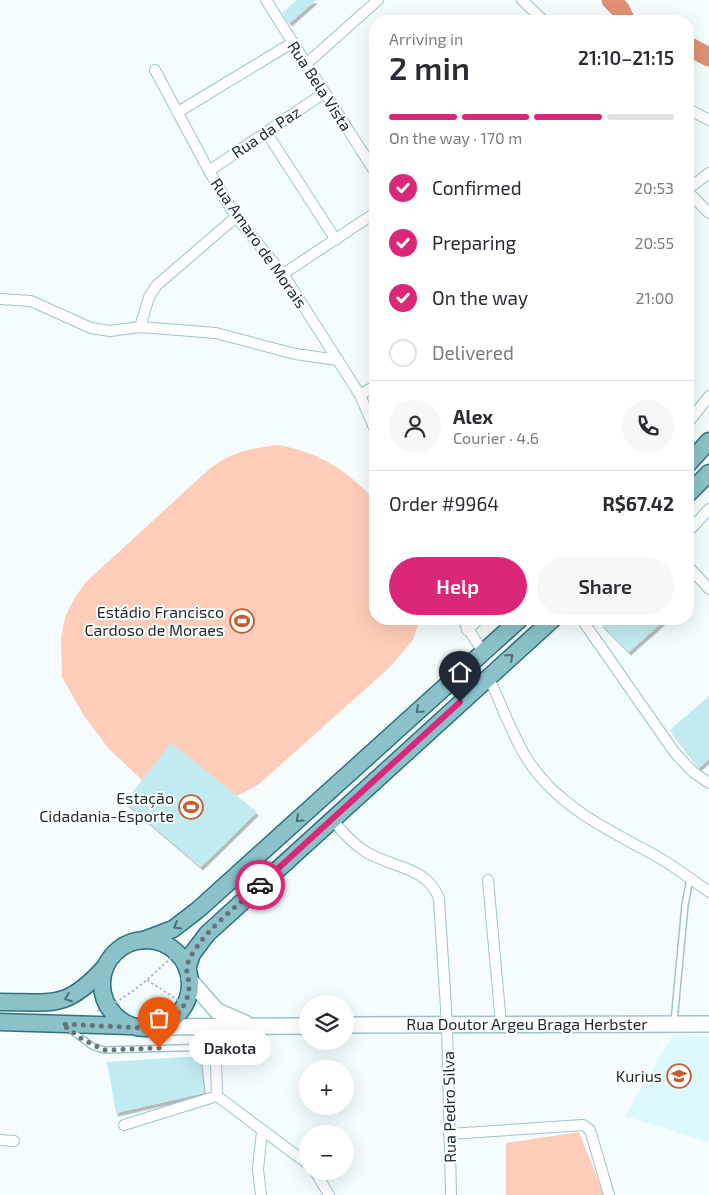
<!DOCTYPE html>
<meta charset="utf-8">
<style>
body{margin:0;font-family:"Exo 2",sans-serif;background:#f7f7f7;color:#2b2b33;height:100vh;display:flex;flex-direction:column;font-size:19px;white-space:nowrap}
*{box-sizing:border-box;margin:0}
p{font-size:16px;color:#7c7c81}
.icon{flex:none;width:28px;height:28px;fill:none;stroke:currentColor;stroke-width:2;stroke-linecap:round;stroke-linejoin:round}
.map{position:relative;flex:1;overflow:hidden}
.side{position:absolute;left:369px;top:15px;width:325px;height:610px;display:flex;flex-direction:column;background:#fff;border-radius:20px;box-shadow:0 5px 20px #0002}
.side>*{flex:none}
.tools{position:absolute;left:299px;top:995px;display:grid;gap:10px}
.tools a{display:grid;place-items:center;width:55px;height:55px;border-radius:50%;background:#fff;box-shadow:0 5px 20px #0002;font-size:25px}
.pin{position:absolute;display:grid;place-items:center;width:42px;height:42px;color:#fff;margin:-51px -21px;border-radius:50% 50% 50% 0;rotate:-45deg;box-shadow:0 0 5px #0007}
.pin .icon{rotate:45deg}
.courier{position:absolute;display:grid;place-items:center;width:50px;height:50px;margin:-25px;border:4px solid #db2777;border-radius:50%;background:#fff;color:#222;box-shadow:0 1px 6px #0007}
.bubble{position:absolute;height:35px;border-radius:18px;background:#fff;box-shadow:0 5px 20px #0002;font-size:16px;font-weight:600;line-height:35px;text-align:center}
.head em{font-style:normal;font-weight:600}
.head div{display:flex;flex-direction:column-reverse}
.head{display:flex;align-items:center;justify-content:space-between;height:85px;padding:0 20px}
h1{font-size:32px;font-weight:600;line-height:38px}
.bar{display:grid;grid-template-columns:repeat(4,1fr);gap:8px 5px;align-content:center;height:60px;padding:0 20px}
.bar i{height:6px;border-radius:4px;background:#e1e1e2}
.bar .active{background:#db2777}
.bar p{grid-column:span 4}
.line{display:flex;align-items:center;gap:12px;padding:0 20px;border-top:1px solid #e1e1e2}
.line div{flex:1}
.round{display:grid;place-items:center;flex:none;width:52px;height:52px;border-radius:26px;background:#f7f7f7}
ol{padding:0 20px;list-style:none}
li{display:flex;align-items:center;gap:15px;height:55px}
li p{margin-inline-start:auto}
li .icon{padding:5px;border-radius:50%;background:#db2777;color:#fff;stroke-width:4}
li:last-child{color:#7c7c81}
li i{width:28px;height:28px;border:2px solid #e1e1e2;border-radius:50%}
.primary-button{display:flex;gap:10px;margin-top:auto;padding:10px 20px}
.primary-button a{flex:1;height:58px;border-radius:30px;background:#db2777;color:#fff;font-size:20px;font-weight:600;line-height:58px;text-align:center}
.primary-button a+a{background:#f7f7f7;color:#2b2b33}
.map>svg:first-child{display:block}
.built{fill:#dbf9fe}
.green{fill:#fecdb9}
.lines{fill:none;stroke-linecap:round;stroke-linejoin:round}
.river{stroke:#df9172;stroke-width:19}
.building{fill:#c2ebf1;filter:url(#shadow)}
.lane-casing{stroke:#9dc4ca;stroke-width:8}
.street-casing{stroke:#9dc4ca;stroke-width:12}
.secondary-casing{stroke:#9dc4ca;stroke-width:18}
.primary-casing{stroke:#31737c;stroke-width:19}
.path{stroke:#b2bcbe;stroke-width:2;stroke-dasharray:2.5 2.5;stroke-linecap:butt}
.lane{stroke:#fff;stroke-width:5}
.street{stroke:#fff;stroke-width:10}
.secondary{stroke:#fff;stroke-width:15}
.primary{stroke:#8bc2ca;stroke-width:16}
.oneway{stroke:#4d6e73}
.done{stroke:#667475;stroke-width:5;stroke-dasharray:0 9}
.route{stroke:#db2777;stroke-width:6}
.labels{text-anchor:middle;stroke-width:4;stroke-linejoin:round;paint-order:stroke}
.street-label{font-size:16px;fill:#1a2a2c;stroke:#fff}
.poi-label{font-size:16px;fill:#1a2a2c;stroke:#fff;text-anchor:end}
</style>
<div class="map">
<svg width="709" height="1195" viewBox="0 0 709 1195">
<defs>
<filter id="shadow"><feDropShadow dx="2" dy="3.5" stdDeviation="0" flood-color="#0004"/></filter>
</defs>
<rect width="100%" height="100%" fill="#f4fcfd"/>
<polygon class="built" points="673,1035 709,1036 709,1142 625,1116"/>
<g class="green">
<path d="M278,445C318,452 348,470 375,501V619H420L413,640L389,668L259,784L237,796L214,800L158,790L141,779L109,749L84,716L62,677L61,638L65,617L74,599L85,583L98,571L206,472C230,452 247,449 278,445Z"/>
<polygon points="579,1132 604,1195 506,1195 506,1143"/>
</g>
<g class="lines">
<g class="river">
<polyline points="611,0 620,9 626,21"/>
<polyline points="688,46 709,57"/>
</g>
</g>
<g class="building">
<polygon points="297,0 316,0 290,23 282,13"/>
<polygon points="607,619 666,619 629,652 601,624"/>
<polygon points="709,696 709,759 699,768 670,730"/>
<polygon points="171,743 257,812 201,867 125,802"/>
<polygon points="200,1056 204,1093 116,1113 107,1062"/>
</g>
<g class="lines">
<g class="lane-casing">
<g id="lane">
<polyline points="674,1022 685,905 690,879"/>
<polyline points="68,1028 92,1046 104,1050 214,1047"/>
</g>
</g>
<g class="street-casing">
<g id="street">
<polyline points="266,0 375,172"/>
<polyline points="522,0 544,21"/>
<polyline points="305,65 378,0"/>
<polyline points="155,70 209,171 236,217 283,274 360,395 375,430"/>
<polyline points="688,109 709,120"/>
<polyline points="178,112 292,43"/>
<polyline points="266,132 336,240"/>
<polyline points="209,171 324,93"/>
<polyline points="688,189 709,173"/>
<polyline points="688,192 709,213"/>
<polyline points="283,274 375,213"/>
<polyline points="0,299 31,301 91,328 110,331 140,327 216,333 295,354 338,360"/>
<polyline points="140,327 149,297 157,285 236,217"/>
<polyline points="360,395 375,386"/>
<polyline points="688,423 709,396"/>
<polyline points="688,532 709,509"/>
<polyline points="688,566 709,589"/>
<polyline points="462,619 483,652"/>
<polyline points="591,619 585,624 675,753 693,772 709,783"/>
<polyline points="467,630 479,619"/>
<path d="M488,676C501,703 511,733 527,759C557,805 602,827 649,852C670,863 690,878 709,892"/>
<path d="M332,819C342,832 352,843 366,852C390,867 429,867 439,899L447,1024L451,1195"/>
<polyline points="488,880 501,1024"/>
<polyline points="215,1026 217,1096 308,1164"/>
<polyline points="124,1125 217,1096"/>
<polyline points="449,1134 583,1125 590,1130 609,1195"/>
<polyline points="0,1140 14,1141"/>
<polyline points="315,1171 329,1195"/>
<polyline points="261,1195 258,1169 262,1131"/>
</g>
</g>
<g class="secondary-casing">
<g id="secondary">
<polyline points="189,979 217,1011 245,1023"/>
<polyline points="345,1025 709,1024"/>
<polyline points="158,1027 308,1026"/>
</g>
</g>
<g class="primary-casing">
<g id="primary">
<polyline points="688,464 709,441"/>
<polyline points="688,494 709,473"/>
<polyline points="144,940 173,929 199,909 520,619"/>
<circle cx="146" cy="984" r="44"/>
<polyline points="187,969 192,954 207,934 553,619"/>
<path d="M0,1002C54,1002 66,1010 105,967"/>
<polyline points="0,1022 130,1026"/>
</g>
</g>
<g class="path">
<polyline points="147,980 184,1004"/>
<path d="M97,1011C130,998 154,974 179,950"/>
</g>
<use href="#lane" class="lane"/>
<use href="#street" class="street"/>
<use href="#secondary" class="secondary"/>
<use href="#primary" class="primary"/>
</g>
<defs><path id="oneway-chevron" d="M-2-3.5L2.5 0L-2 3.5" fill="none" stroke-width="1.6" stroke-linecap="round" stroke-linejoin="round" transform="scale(1.25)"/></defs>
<g class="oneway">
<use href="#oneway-chevron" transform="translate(510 657) rotate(-42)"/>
<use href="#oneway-chevron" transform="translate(419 710) rotate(138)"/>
<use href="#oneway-chevron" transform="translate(299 819) rotate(138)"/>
<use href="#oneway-chevron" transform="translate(177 926) rotate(149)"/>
<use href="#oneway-chevron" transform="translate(68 998) rotate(159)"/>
</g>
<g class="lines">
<path class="done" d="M159,1048L104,1050L82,1039L62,1024L145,1028C168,1026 187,1012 189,988C190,981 186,975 187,968C187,961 194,950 199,944C215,922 240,904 260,885"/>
<polyline class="route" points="260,885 460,702"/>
</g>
<defs>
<g id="stadium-ring" transform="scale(1.25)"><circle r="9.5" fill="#fff" stroke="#c35c2f" stroke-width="1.5"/><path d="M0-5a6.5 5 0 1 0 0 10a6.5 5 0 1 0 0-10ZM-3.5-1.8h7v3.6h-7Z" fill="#c35c2f"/></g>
<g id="university-ring" transform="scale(1.25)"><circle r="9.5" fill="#fff" stroke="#c35c2f" stroke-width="1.5"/><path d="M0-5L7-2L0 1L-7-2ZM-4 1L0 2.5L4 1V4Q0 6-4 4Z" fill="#c35c2f"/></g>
</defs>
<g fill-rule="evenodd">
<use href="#stadium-ring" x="242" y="621"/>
<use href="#stadium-ring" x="191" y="807"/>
<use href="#university-ring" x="679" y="1076"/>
</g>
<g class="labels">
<g class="street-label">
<text transform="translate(320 86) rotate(57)" y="6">Rua Bela Vista</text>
<text transform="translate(266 132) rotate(-34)" y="6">Rua da Paz</text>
<text transform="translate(259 243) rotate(55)" y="6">Rua Amaro de Morais</text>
<text x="527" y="1030">Rua Doutor Argeu Braga Herbster</text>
<text transform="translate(449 1107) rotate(-91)" y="6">Rua Pedro Silva</text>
</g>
<g class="poi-label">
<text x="224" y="618">Estádio Francisco<tspan x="224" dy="18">Cardoso de Moraes</tspan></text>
<text x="174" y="804">Estação<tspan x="174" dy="18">Cidadania-Esporte</tspan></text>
<text x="662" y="1082">Kurius</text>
</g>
</g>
</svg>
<div class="tools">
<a><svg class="icon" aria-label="layers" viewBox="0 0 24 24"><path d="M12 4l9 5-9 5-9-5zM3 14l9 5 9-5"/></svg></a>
<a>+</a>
<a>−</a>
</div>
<div class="pin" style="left:159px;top:1048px;background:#ea580c"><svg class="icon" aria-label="bag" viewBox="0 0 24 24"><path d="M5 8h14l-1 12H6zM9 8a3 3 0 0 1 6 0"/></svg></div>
<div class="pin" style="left:460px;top:702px;background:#1f2937"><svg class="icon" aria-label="home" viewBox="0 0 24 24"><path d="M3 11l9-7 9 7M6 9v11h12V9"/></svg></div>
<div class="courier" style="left:260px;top:885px"><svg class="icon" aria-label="car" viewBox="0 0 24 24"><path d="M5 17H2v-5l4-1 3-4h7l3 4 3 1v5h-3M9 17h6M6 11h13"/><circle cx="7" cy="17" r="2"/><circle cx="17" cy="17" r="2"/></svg></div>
<div class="bubble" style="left:189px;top:1030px;width:82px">Dakota</div>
<section class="side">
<div class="head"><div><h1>2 min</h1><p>Arriving in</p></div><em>21:10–21:15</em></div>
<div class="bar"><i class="active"></i><i class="active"></i><i class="active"></i><i></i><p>On the way · 170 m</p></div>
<ol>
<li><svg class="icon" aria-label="check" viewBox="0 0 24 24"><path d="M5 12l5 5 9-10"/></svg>Confirmed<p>20:53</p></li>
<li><svg class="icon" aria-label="check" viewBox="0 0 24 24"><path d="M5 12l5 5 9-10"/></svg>Preparing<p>20:55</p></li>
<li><svg class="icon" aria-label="check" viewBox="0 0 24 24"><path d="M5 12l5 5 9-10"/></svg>On the way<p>21:00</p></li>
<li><i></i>Delivered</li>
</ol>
<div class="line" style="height:90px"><a class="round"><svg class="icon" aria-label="person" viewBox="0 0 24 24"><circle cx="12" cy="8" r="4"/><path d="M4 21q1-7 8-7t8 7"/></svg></a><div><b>Alex</b><p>Courier · 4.6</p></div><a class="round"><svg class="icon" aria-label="phone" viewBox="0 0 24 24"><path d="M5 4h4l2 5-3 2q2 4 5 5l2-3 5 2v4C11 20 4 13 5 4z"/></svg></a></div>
<div class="line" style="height:65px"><div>Order #9964</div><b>R$67.42</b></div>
<div class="primary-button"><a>Help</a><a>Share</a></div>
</section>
</div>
